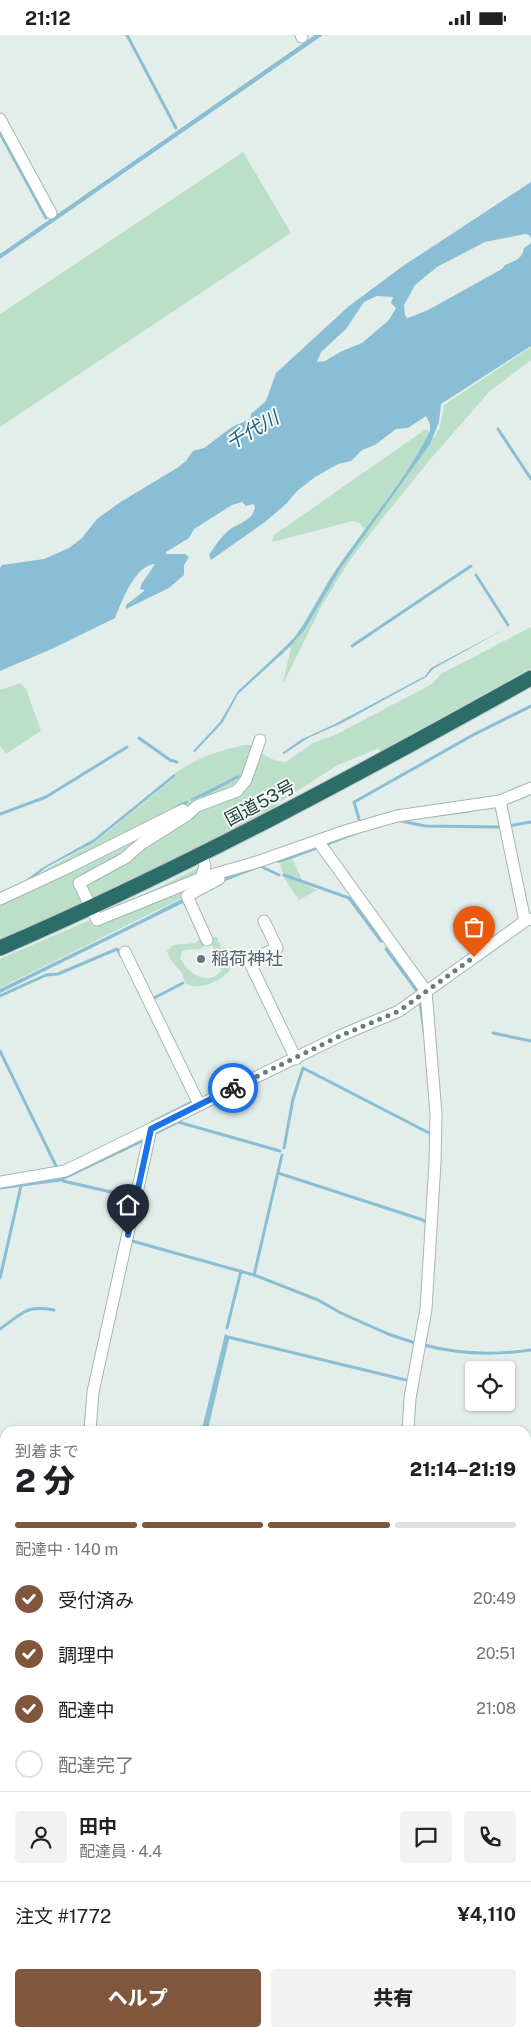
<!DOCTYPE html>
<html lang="ja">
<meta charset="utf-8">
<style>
body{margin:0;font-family:"Public Sans","Noto Sans JP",sans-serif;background:#f2f2f2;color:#202124;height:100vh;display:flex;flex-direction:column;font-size:19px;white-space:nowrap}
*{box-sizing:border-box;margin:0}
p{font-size:16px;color:#757577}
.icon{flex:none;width:28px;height:28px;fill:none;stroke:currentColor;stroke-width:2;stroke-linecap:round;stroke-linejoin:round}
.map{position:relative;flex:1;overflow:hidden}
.details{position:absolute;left:0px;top:1391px;width:531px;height:611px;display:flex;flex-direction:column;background:#fff;border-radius:15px 15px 0 0;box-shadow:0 1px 4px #0004}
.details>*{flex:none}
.buttons{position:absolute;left:465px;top:1326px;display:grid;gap:10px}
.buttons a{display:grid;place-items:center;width:50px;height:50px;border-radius:5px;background:#fff;box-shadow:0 1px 4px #0004;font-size:25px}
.pin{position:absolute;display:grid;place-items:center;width:42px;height:42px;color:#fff;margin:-51px -21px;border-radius:50% 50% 50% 0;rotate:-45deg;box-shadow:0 0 5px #0007}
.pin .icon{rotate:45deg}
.courier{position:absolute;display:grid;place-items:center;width:50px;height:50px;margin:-25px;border:4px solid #1a73e8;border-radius:50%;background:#fff;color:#222;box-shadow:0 1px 6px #0007}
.summary em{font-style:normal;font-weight:800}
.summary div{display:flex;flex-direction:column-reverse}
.summary{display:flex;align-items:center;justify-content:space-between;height:85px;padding:0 15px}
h1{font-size:32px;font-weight:800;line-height:38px}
.bar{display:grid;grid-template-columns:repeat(4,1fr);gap:8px 5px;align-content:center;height:60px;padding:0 15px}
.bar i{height:6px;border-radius:4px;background:#e0e0e0}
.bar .on{background:#80563c}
.bar p{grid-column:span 4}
.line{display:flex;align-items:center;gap:12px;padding:0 15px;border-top:1px solid #e0e0e0}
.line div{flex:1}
.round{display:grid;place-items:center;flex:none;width:52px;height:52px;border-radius:5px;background:#f2f2f2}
ol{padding:0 15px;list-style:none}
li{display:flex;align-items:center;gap:15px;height:55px}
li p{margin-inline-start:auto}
li .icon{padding:5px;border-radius:50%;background:#80563c;color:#fff;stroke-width:4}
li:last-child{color:#757577}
li i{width:28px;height:28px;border:2px solid #e0e0e0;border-radius:50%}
.action{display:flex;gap:10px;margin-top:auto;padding:10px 15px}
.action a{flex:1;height:58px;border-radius:5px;background:#80563c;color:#fff;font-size:20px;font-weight:800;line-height:58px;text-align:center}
.action a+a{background:#f2f2f2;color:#202124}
.status{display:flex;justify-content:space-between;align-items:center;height:35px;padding:0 25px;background:#fff;direction:ltr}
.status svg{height:14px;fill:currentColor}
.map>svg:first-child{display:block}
.green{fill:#bcdfca}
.water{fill:#8abed4;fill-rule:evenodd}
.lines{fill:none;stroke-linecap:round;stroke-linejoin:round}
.stream{stroke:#8abed4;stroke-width:3}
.minor-casing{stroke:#a5b6b2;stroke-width:13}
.major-casing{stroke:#c1cac8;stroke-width:17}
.highway-casing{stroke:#c1cac8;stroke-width:17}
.minor{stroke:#fff;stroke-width:11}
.major{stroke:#67a49d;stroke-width:15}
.highway{stroke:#2d6d69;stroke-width:15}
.done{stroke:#667d79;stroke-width:5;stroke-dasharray:0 9}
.route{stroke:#1a73e8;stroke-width:6}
.worship-dot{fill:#6b7280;stroke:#f4faf8;stroke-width:2}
.labels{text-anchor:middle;stroke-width:4;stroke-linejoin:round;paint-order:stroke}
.street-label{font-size:18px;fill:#22403c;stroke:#f4faf8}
.worship-label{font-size:18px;fill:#5b616d;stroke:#f4faf8;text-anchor:start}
.water-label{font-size:19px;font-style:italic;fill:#1a5f7e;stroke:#f4faf8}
</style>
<div class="status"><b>21:12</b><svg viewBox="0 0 49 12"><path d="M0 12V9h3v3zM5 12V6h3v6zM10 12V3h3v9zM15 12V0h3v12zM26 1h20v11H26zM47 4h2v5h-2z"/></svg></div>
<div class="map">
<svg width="531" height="2002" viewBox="0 0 531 2002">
<rect width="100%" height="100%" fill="#e3eeea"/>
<g class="green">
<polygon points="243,117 291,198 0,392 0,279"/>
<polygon points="531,312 531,325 489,357 428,427 370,499 348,528 321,572 284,647 283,647 291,613 288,609 300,594 334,537 365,494 359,488 353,486 272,507 274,500 426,394 434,403 440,392 444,370"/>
<path d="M531,592V633L380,717L379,713L338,730L281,766L280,765L277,771L215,804L91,864L86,848C134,815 188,774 244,757L258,721L261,718L276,726L286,727L313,708L337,699L432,649L441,639Z"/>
<polygon points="20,648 26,654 41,696 6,719 0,711 0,655"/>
<path d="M244,710H250L254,714L243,744L236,753L206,763L154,785L27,849L47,834L94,808L177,741L174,739C195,723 219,716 244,710Z"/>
<polygon points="169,782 102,834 73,848 82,869 0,904 0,866"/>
<polygon points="293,825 304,849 317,855 299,865 284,843 280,828"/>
<polygon points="198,833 200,833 196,842 129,867"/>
<polygon points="214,843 184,862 0,953 0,924 90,885 93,891 164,861"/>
<path d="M215,902L218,903V907L220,908L221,914L224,912L228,916V920L226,923L231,933C226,944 198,957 187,949C183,946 184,942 182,938C177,932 169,925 167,916L174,910L196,908L200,903L206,907L203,913C196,916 189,913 182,916L180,923C188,938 207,952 221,936V932L209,903Z"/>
<polygon points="5,1582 5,1645 0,1637 0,1590"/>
<polygon points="0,1640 5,1648 5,1707 0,1696"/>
<polygon points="0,1726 5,1740 5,1801 0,1804"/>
<polygon points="526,1864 531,1865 531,2002 312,2002 315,1998 526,1998"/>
<polygon points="5,1908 5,1998 21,1998 21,2002 0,2002 0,1909"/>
</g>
<g class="water">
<polygon points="315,0 323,0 0,224 0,219"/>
<path d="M531,147V203L529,200L525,199L485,207L437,232L415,250L404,270L405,280L407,283L413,281L428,275L502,234L505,230C514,226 522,225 524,213L531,208V311L441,369L439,387L430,409L341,533L305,594L292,609L291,607C310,584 321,556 338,532C368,488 405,446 429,398C432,392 429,386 426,381L408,393L396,394L375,410L362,415L351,426L338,429L315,442L297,456L286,469L265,487L211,525L209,520C214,512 220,503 227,497C236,488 254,487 255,471L253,469L246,471L242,467L232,470L194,494L189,503L166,517V519H185L189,522L184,530V540L169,553L126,574V570L144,556V555L140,554L142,548L155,529C135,530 122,566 115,583L54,613L0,636V533L2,530L44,524L69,513L82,503L97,484L119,468L177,433L186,426L193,416L204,413L232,392L250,384L251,379L266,366L276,338L349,271L403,231ZM377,261L393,262L391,268L396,273L389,285L362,308L342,316L325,326L317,327L321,317L346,294L364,267Z"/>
<polygon points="508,592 433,634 426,642 342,688 308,703 284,719 282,718 302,704 333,690 425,641 431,633"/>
<polygon points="281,616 283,618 238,659 223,687 195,717 193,716 220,687 238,656"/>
<polygon points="174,739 176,741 93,808 47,832 30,845 0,861 0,858 21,849 42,833 94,804"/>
<polygon points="238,740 240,742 203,762 202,761 191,766 191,764"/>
<polygon points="531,756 531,760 509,769 466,778 390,787 286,826 278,828 276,825 373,789"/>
<polygon points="273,826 274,827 218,849 185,867 0,958 0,954 145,883 216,846"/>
<polygon points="5,1875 5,1897 0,1895 0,1879"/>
</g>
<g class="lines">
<g class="stream">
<polyline points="127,0 176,93"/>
<polyline points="0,98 46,183"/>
<polyline points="498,394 531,444"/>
<polyline points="476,540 508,590"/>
<polyline points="352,611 471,531"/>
<polyline points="280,619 293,606"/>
<polyline points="139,703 170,725 177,727"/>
<polyline points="178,771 187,767"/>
<polyline points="0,779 46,762 127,712"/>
<polyline points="359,784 354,767 356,766 473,700 531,671"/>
<polyline points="401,786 425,791 499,792"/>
<polyline points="508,791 531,787"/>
<polyline points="260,831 279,840"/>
<polyline points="284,840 349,863 381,906"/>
<polyline points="386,914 417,956"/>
<polyline points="0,961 46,940 58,939 117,914 121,921"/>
<polyline points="154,963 183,948"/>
<polyline points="420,967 424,996"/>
<polyline points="493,998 531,1006"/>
<polyline points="0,1016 57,1133"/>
<polyline points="152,1087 192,1067 191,1063"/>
<polyline points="156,1098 178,1087 280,1116"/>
<polyline points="284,1113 293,1064 303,1033 433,1100"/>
<polyline points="278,1138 420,1184 427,1187 427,1189"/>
<polyline points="62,1144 63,1146 133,1162"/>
<polyline points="0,1153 60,1145 142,1106"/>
<polyline points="134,1195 142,1164"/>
<polyline points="132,1204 132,1206 254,1240 318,1265 341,1278 388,1299 415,1308"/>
<polyline points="254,1240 282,1120"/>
<polyline points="0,1243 21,1151"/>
<polyline points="227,1293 241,1236"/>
<path d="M0,1294C23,1278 25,1270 54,1275"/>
<path d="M424,1310C458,1319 496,1320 531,1315"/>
<polyline points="203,1396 226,1301"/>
<polyline points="206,1396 228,1302 410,1346"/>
<polyline points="526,1421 531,1421"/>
<polyline points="0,1557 5,1557"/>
<polyline points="218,2002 223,1998"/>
</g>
<g class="minor-casing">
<g id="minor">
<polyline points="301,0 302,2"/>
<polyline points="0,84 51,178"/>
<polyline points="500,766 525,886"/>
<polyline points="318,806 426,956 436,1079 435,1128 426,1274 410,1363 408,1396"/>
<polyline points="202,820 205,831 201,843 260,826 345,796 397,781 500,766 531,753"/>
<polyline points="201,843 97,885 79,848 125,823 141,809 187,780 197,771 237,756 246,745 260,705"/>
<polyline points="0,864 71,831 183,775"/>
<polyline points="264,886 277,913 249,926 296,1024"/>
<polyline points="207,905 187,861 219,844"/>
<polyline points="125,917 199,1069"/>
<polyline points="0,1147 65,1136 342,1000 399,976 525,886 531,884"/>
<polyline points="90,1396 93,1357 151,1094"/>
<polyline points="526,1696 531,1701"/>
<polyline points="0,1710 5,1722"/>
<polyline points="99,1998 101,2002"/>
<polyline points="207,2002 209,1998"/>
</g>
</g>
<g class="major-casing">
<g id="major">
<polyline points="0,1421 5,1422"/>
<polyline points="526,1524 531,1524"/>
</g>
</g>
<g class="highway-casing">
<path id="highway" d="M0,913C183,834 357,740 531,643"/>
</g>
<use href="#minor" class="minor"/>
<use href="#major" class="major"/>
<use href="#highway" class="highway"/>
</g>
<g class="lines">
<polyline class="done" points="233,1053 342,1000 399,976 474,922"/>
<polyline class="route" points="128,1200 151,1094 233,1053"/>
</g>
<circle class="worship-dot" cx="201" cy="924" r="5"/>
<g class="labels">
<g class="street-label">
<text transform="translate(260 768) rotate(-28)" y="6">国道53号</text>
</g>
<g class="worship-label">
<text x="211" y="930">稲荷神社</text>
</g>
<g class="water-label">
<text transform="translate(252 395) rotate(-30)" y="7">千代川</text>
</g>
</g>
</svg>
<div class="buttons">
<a><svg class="icon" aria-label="locate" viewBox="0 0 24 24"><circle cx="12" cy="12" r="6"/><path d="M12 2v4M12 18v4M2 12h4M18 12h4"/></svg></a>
</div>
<div class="pin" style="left:474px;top:922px;background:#ea580c"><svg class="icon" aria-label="bag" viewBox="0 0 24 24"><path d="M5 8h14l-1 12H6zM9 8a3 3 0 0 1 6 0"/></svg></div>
<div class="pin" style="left:128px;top:1200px;background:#1f2937"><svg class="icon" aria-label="home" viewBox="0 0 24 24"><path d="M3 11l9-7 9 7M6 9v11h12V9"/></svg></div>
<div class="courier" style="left:233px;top:1053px"><svg class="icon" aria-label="bike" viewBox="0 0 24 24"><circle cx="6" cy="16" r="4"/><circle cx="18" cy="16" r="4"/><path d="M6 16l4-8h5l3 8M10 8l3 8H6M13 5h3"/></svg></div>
<section class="details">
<div class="summary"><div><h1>2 分</h1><p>到着まで</p></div><em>21:14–21:19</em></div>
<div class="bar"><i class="on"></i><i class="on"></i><i class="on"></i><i></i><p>配達中 · 140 m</p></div>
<ol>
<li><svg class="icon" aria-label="check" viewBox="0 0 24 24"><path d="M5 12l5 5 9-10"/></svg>受付済み<p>20:49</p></li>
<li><svg class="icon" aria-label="check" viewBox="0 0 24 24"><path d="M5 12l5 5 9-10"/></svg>調理中<p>20:51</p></li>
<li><svg class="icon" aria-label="check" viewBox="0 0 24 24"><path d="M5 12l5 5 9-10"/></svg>配達中<p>21:08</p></li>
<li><i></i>配達完了</li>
</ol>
<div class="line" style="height:90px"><a class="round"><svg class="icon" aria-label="person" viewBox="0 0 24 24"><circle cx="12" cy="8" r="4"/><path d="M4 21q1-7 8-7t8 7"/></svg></a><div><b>田中</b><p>配達員 · 4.4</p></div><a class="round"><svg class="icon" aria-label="chat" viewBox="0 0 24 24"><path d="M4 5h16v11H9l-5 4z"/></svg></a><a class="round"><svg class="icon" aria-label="phone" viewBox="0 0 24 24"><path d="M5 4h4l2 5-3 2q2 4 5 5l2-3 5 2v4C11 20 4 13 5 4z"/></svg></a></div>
<div class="line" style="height:65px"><div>注文 #1772</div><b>¥4,110</b></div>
<div class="action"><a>ヘルプ</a><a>共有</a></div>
</section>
</div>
